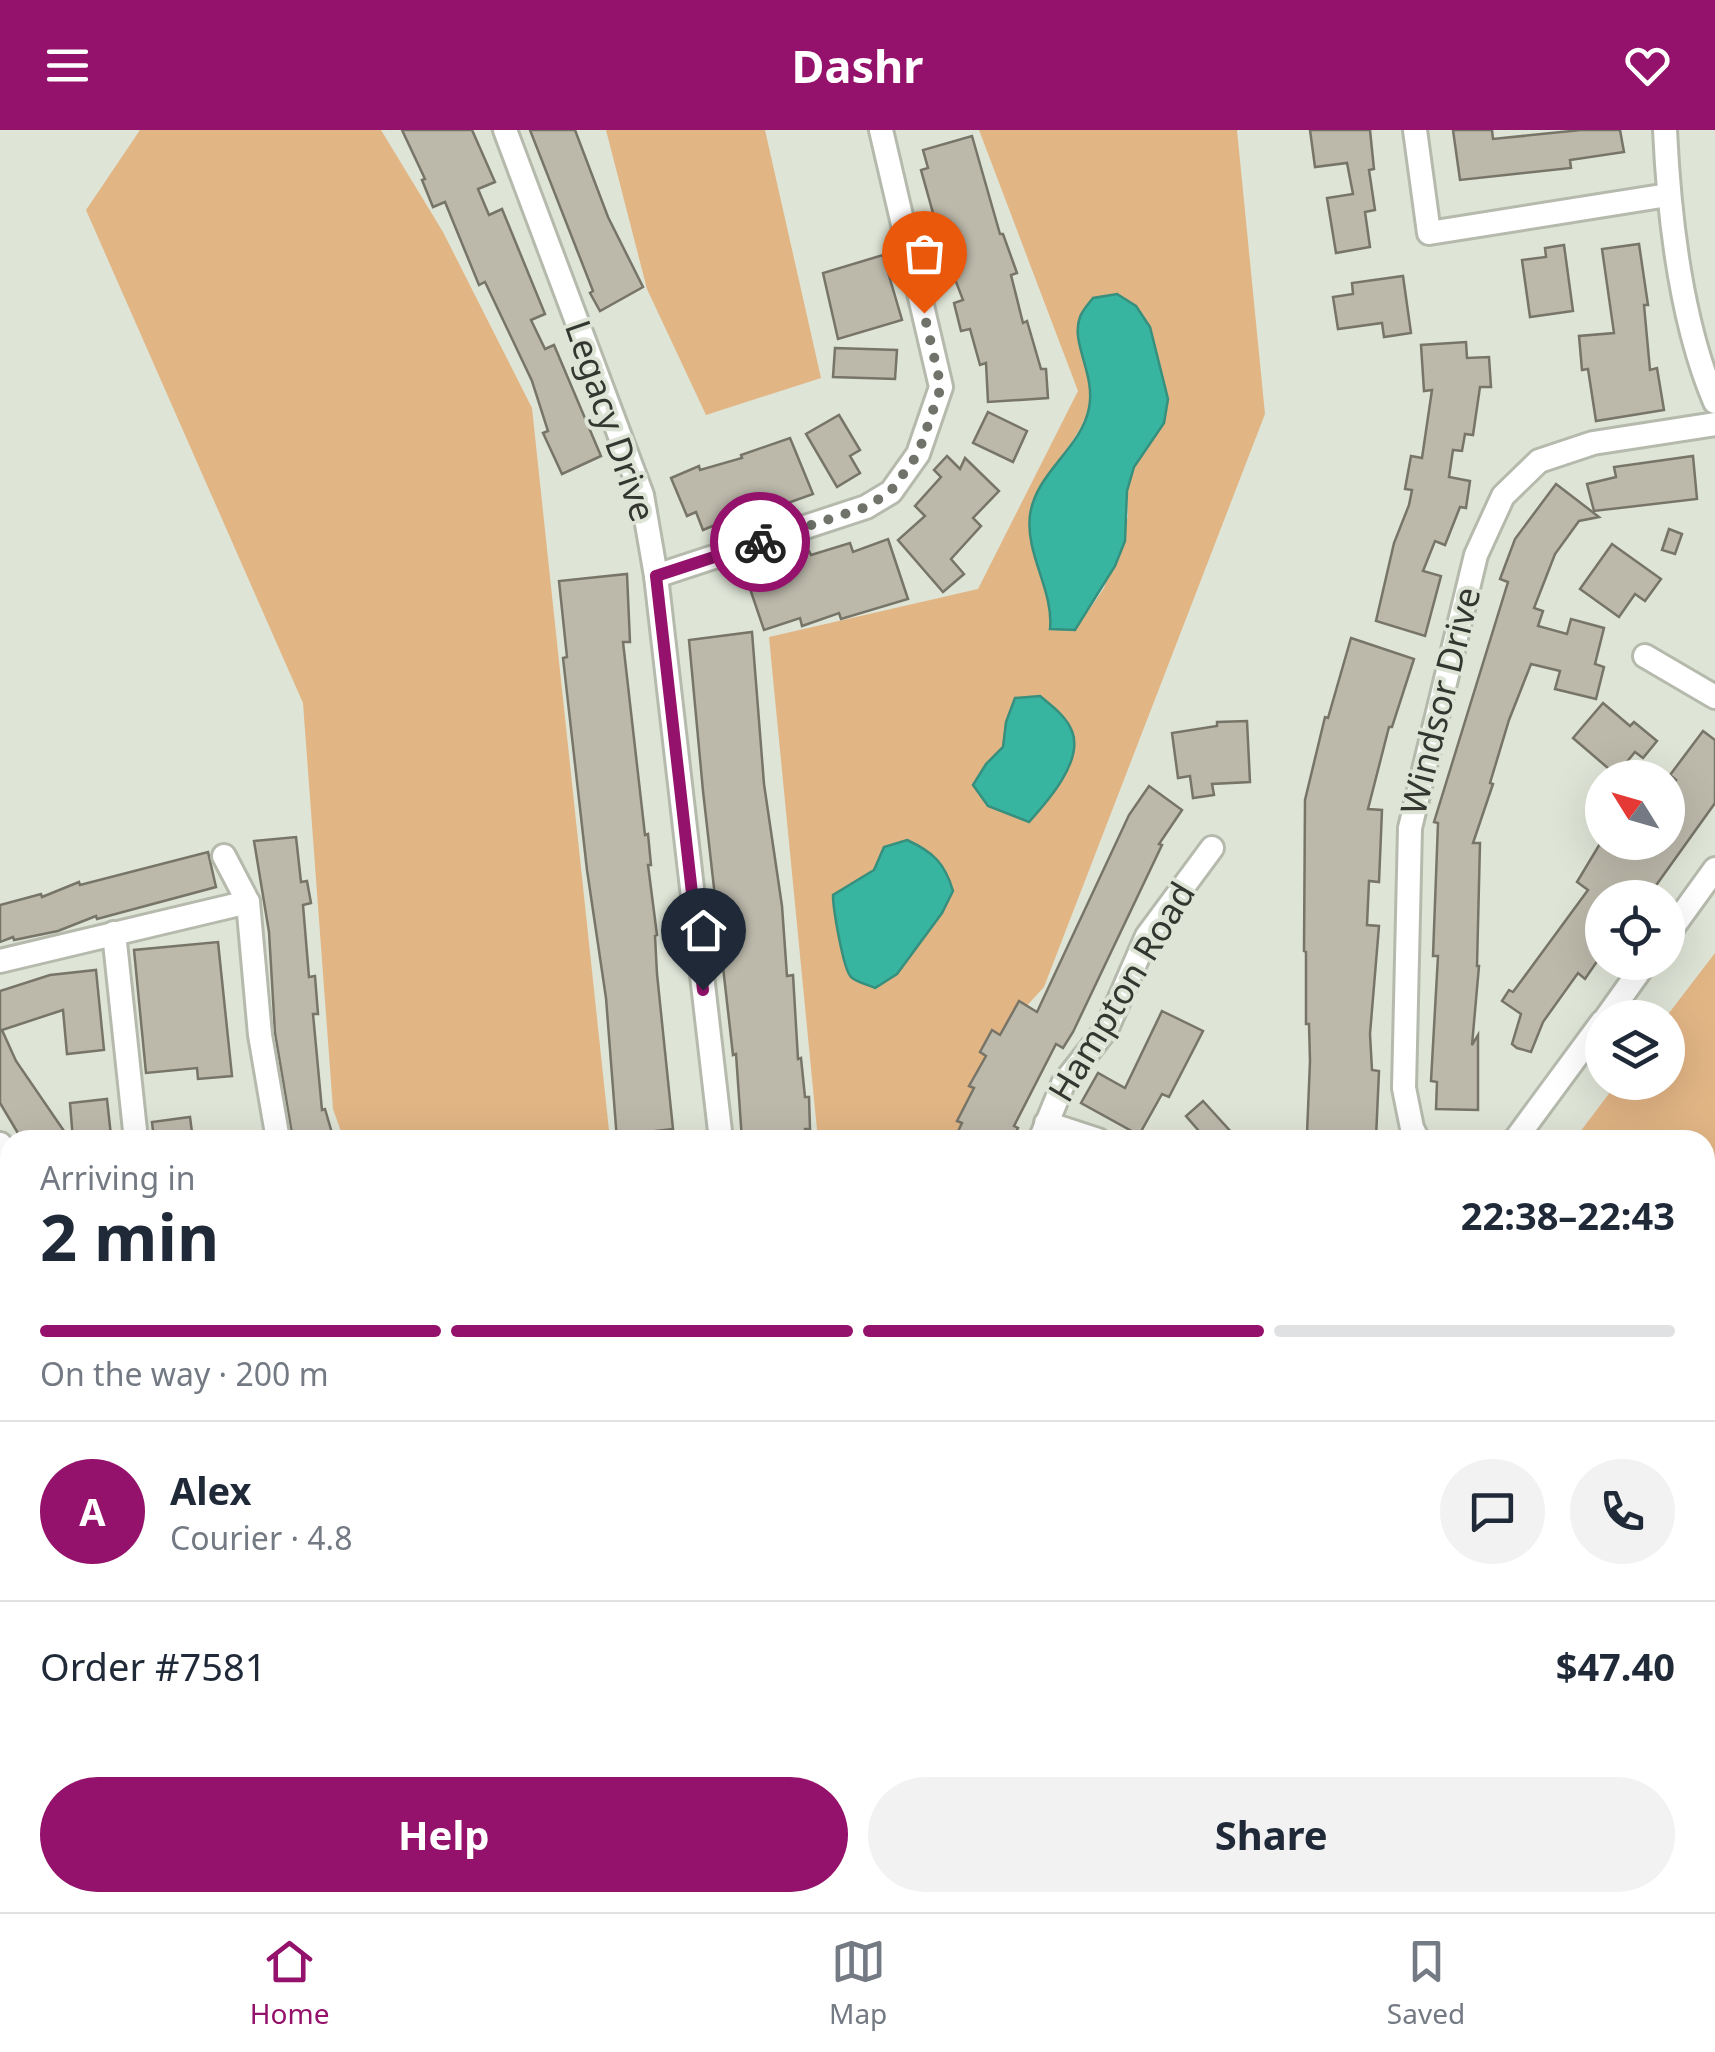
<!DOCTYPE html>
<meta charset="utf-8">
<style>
body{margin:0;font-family:"Noto Sans",sans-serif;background:#f2f2f3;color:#1f2937;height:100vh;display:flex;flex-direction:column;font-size:38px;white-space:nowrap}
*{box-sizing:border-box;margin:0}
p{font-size:32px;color:#747a83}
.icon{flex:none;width:55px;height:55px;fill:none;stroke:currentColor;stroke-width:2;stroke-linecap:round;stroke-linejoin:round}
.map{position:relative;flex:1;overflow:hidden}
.details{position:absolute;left:0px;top:1000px;width:1715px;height:782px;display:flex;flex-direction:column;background:#fff;border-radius:30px 30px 0 0;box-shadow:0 10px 40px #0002}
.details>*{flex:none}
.needle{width:65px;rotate:307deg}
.fabs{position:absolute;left:1585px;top:630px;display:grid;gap:20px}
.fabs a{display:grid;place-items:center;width:100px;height:100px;border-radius:50%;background:#fff;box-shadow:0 10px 40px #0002;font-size:50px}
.pin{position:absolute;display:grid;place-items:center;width:85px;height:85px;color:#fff;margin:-102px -42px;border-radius:50% 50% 50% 0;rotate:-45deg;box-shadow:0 0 10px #0007}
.pin .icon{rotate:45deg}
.courier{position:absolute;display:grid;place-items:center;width:100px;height:100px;margin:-50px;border:8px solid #94126b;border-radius:50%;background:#fff;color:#222;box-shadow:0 2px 12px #0007}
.headline em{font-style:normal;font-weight:700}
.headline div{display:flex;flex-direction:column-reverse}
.headline{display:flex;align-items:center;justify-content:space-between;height:170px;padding:0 40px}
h1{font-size:65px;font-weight:700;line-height:75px}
.bar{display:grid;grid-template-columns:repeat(4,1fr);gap:15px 10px;align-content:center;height:120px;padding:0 40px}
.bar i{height:12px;border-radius:8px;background:#e0e1e3}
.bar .current{background:#94126b}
.bar p{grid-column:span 4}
.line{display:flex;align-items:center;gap:25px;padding:0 40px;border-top:2px solid #e0e1e3}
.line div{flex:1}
.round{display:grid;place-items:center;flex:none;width:105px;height:105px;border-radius:52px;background:#f2f2f3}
.cta{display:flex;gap:20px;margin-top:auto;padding:20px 40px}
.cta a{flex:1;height:115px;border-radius:60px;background:#94126b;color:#fff;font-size:40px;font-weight:700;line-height:115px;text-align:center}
.cta a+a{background:#f2f2f3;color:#1f2937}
header{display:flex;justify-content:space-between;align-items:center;height:130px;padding:0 40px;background:#94126b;color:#fff;font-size:45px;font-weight:700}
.tabs{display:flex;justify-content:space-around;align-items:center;height:140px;border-top:2px solid #e0e1e3;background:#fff;font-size:28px;color:#747a83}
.tabs a{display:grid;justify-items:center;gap:5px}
.tabs .current{color:#94126b}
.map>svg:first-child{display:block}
.green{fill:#e2b585;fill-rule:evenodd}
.water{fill:#38b5a0;stroke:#378f7e;stroke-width:2.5}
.building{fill:#bcb9ab;stroke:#777468;stroke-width:2.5}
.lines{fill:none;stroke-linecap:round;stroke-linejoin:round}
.minor-casing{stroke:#b5baad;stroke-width:28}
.minor{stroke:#fff;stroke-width:22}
.done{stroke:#70736a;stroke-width:10;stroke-dasharray:0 18}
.route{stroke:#94126b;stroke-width:12}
.labels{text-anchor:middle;stroke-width:8;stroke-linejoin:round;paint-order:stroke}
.street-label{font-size:35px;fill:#343630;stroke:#dee4d6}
</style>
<header><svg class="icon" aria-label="menu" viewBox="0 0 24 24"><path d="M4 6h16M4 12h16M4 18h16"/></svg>Dashr<svg class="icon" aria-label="heart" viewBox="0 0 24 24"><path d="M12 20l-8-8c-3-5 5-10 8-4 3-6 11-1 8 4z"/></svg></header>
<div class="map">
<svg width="1715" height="1782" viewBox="0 0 1715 1782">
<rect width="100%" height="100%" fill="#dee4d6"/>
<g class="green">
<polygon points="140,0 381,0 443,102 532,278 610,1010 344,1010 333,979 303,573 86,80"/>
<polygon points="606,0 765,0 821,248 706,285 647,159"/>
<path d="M979,0H1237L1265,284L1044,857L998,907L961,1010H818L769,507L978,459L1078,261ZM1150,197L1168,269L1134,337L1127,361L1128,387L1104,458L1075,500L1051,499C1051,453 1022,411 1037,363C1041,352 1051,340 1058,331C1092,286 1100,265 1078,212ZM1074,604L1072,629L1046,673L986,634L1003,617ZM874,740L912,823L898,844L846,837C842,812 833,791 833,765Z"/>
<polygon points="1715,823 1715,1782 1007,1782 1013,1772 1705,1772 1705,1010 1574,1010 1617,953 1668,952 1666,887"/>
</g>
<g class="water">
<path d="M1117,164L1136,176L1150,197L1168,269L1164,293L1134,337L1127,361L1125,411L1115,436L1075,500L1050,499C1054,461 1025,424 1030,385C1036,342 1081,319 1089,278C1096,244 1070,213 1080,187C1082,181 1089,173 1093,168Z"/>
<path d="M1040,566C1052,576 1066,586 1072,601C1084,631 1047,672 1029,692L988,676L973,655L986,634L1003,617L1006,592L1015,568Z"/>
<path d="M907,710C933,722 945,733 953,761L942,783L897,844L875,858C869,855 856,852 851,847C843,839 833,778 833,765L874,740L884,717Z"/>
</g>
<g class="building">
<polygon points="402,0 472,0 495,52 478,59 489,85 502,79 545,184 531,190 545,219 554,215 601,326 562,344 543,303 548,301 532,251 485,152 479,155 445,72 433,77 422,50 425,49"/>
<polygon points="530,0 575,0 608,87 643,157 600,181 590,163 593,161"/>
<polygon points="1310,0 1370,0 1374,39 1369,40 1375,80 1365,82 1370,117 1336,123 1327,68 1353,64 1347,33 1315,37"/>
<polygon points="1453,0 1492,0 1493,9 1581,0 1620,0 1624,22 1570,30 1571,38 1460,50"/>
<polygon points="972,6 1000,104 1003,104 1017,143 1011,145 1023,193 1027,191 1041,239 1046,239 1048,268 988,272 986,233 980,235 970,199 961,201 954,173 963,170 942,115 921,40 928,38 923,20"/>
<polygon points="1639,114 1648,175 1644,175 1650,240 1657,238 1664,280 1596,291 1588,239 1582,240 1579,206 1614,203 1602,119"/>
<polygon points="1564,115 1573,181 1530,187 1522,130 1546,127 1545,118"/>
<polygon points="883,125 902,190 838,209 823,143"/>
<polygon points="1403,146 1411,203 1384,207 1382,193 1338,199 1333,167 1353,164 1352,153"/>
<polygon points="1466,212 1467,228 1489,227 1491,257 1480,257 1473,305 1465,304 1462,321 1453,320 1449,347 1470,351 1466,378 1460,377 1445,415 1435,411 1423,441 1441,446 1425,506 1376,491 1394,413 1409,375 1412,360 1405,359 1411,326 1422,328 1432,260 1424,261 1421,215"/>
<polygon points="835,218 897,220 895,249 833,247"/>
<polygon points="988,282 1027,301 1013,332 973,313"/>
<polygon points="839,285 860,320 850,326 860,343 837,357 806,304"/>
<polygon points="790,308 813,364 760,383 734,387 703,400 696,382 687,386 671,348 699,336 700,340 742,328 741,325"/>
<polygon points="947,326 960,339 965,328 999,361 973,388 981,396 951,429 964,444 943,462 898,410 925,386 915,376 941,347 934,340"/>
<polygon points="1693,326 1697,369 1594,381 1587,354 1616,347 1614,337"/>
<polygon points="1556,354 1599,387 1579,391 1555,424 1534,478 1543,481 1538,496 1567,504 1571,489 1604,498 1595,534 1604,537 1596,569 1555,559 1560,541 1531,534 1509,590 1490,653 1493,654 1473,713 1480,713 1477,836 1479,836 1472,915 1478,905 1478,980 1436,979 1437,952 1431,951 1438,826 1433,826 1438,693 1434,692 1508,452 1500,449 1515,409"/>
<polygon points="1669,399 1682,404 1675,424 1662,420"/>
<polygon points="888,409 908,469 841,489 839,483 802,496 800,488 764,500 744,441 809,421 811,425 850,413 853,422"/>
<polygon points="1612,414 1661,449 1645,471 1635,464 1619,487 1580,459"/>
<polygon points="627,444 630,512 623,512 645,705 648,704 651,735 648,735 657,805 655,806 657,844 673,999 655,1001 656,1010 617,1010 606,868 587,740 563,528 567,527 559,451"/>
<polygon points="752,502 764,654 782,776 787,846 793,845 798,929 801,928 805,967 809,967 810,999 805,999 806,1010 742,1010 736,924 733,925 703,661 689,510"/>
<polygon points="1351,508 1414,529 1392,597 1389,597 1368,679 1382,680 1379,752 1369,751 1367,795 1379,796 1370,904 1372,940 1379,941 1376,1008 1307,1004 1310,931 1309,894 1306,894 1306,822 1304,821 1305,670 1325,587 1328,588"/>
<polygon points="1603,573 1630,596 1634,592 1657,611 1643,628 1635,622 1616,645 1573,608"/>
<polygon points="1247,591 1250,652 1212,654 1214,665 1193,668 1190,646 1178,648 1172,603 1217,596 1217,592"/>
<polygon points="1703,601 1715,610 1715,673 1647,768 1602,768 1602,824 1585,849 1578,843 1543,892 1531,922 1517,918 1512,914 1521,884 1502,871 1509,860 1513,862 1588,760 1577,752 1601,712 1668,712 1668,661 1676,650 1670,645"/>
<polygon points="1149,656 1182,680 1159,714 1162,715 1073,902 1063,918 1056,914 1014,996 1018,998 1012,1010 954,1010 962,993 957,991 974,958 969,956 986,926 980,922 992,900 1000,905 1019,871 1037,882 1129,685"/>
<polygon points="296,707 301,752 307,751 311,773 303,775 309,847 315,846 318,884 313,884 322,980 325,979 334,1010 293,1010 275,903 269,802 254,711"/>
<polygon points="208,722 216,757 97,789 96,786 58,801 14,810 13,807 0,812 0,775 41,764 42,767 79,752 80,755"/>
<polygon points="218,812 232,946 198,949 197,938 146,943 134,820"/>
<polygon points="96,840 104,920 67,924 63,880 2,900 16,931 64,1001 52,1010 22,1010 0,973 0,861 50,845"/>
<polygon points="1162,881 1203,901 1169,967 1162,964 1139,1005 1081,973 1098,943 1125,958"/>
<polygon points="107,969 111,1006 73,1010 70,973"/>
<polygon points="1203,971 1232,1003 1224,1010 1188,1010 1198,1000 1186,986"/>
<polygon points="190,987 193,1010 154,1010 152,992"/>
</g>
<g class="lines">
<g class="minor-casing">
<g id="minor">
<polyline points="505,0 642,365 656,446 721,1010"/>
<polyline points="1415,0 1429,103 1668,65"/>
<path d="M1665,0C1669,86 1681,192 1715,272"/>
<polyline points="656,446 866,377 891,362 918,324 941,257 881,0"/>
<polyline points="1645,526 1715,567"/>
<polyline points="224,726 248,772 260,905 278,1010"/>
<polyline points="114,803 136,1010"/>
<polyline points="1668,804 1715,739"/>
<polyline points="0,831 248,772"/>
<polyline points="1606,888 1646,832"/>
<polyline points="1046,993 1098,1010"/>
<polyline points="1040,1010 1063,954 1107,898 1147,806 1212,718"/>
<polyline points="1418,1010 1412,998 1404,958 1410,698 1476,425 1503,366 1539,331 1593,313 1715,294"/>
<polyline points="1515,1010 1602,892"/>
<polyline points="0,1014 10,1025"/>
<polyline points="0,1170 10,1181"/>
<polyline points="327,1772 337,1782"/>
<polyline points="569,1772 579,1782"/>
<polyline points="257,1782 269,1772"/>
</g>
</g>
<use href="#minor" class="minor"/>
</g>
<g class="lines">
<polyline class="done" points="760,412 866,377 890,362 918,324 941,257 924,183"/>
<polyline class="route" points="703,860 656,446 760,412"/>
</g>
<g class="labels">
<g class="street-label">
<text transform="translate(610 291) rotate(71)" y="12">Legacy Drive</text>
<text transform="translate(1441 571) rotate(-76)" y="12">Windsor Drive</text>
<text transform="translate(1122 862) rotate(-59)" y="12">Hampton Road</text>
</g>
</g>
</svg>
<div class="fabs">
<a><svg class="needle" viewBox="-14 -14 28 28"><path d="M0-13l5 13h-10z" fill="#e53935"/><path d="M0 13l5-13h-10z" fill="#747a83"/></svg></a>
<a><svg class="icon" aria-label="locate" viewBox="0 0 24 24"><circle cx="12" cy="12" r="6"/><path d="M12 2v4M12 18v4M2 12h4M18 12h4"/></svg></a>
<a><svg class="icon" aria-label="layers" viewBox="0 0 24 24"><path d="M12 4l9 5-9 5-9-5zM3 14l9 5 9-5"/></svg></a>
</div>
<div class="pin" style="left:924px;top:183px;background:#ea580c"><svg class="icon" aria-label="bag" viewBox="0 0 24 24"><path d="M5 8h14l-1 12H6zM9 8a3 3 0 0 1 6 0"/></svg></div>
<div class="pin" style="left:703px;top:860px;background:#1f2937"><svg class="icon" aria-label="home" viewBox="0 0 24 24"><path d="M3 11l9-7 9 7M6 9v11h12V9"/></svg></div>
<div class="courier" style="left:760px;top:412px"><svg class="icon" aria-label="bike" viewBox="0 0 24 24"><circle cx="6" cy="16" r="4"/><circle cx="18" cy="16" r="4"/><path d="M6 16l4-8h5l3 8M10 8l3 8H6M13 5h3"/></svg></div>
<section class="details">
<div class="headline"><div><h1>2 min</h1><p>Arriving in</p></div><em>22:38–22:43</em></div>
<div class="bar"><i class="current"></i><i class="current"></i><i class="current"></i><i></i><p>On the way · 200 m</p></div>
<div class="line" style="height:180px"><b class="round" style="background:#94126b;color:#fff">A</b><div><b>Alex</b><p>Courier · 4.8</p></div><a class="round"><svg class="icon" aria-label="chat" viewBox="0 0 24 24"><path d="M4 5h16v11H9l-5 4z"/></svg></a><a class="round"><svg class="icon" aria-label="phone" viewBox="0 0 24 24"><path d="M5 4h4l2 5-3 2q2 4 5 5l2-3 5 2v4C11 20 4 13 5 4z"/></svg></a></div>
<div class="line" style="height:130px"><div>Order #7581</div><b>$47.40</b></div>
<div class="cta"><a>Help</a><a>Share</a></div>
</section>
</div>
<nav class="tabs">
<a class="current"><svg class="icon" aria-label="home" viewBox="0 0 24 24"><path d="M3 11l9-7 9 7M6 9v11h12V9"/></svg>Home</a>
<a><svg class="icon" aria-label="map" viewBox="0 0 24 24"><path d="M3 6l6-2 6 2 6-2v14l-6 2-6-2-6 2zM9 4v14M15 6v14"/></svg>Map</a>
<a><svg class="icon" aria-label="saved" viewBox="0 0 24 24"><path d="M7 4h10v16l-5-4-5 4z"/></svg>Saved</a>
</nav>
